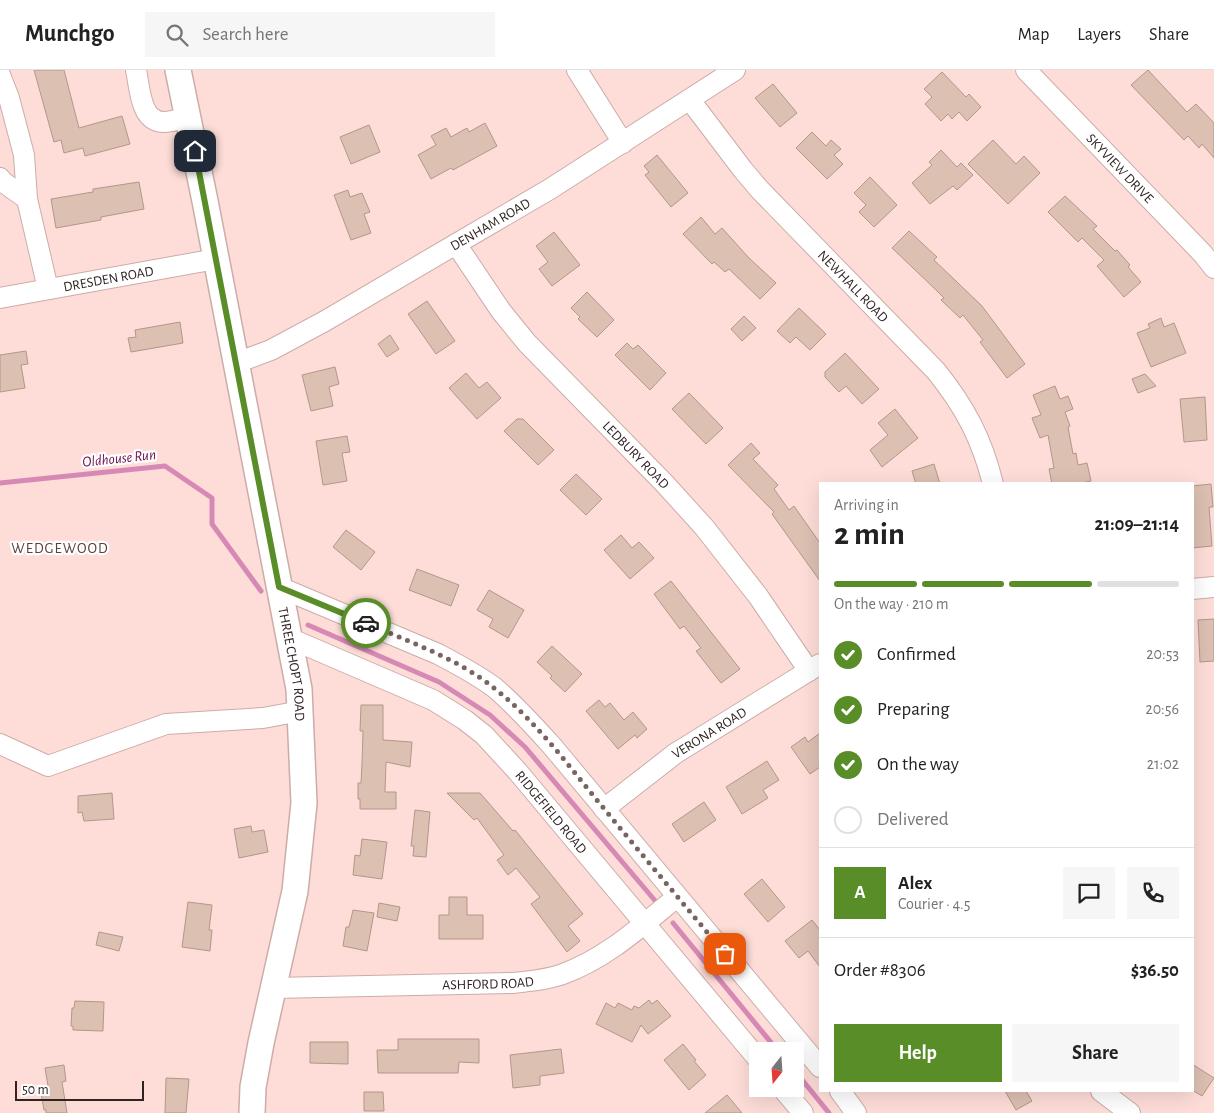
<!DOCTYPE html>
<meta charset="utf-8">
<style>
body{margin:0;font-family:"Alegreya Sans",sans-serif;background:#f6f6f6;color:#222;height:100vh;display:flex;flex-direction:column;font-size:19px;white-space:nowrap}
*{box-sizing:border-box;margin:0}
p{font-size:16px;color:#767676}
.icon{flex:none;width:28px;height:28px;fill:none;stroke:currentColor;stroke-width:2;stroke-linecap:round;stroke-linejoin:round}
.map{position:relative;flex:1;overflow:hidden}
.drawer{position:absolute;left:819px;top:412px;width:375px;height:610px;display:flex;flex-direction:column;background:#fff;border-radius:0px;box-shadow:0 5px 20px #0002}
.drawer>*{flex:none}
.needle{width:32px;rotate:197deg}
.fabs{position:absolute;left:749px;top:972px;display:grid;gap:10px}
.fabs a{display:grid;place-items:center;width:55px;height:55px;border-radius:0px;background:#fff;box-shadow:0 5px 20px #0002;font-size:25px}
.scale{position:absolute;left:15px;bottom:12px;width:129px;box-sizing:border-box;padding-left:5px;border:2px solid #302423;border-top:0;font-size:14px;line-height:18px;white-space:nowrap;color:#302423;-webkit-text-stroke:4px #fff;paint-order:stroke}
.pin{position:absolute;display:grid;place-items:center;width:42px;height:42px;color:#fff;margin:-21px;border-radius:10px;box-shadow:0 2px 8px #0006}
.courier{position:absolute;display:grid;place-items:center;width:50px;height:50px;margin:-25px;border:4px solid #588d27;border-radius:50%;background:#fff;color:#222;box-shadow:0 1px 6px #0007}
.headline em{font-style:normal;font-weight:600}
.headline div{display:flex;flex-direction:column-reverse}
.headline{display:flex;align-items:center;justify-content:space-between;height:85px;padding:0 15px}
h1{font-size:32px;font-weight:600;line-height:38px}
.bar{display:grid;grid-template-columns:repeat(4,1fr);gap:8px 5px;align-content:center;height:60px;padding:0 15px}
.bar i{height:6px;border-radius:4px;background:#e0e0e0}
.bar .active{background:#588d27}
.bar p{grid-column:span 4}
.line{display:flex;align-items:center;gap:12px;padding:0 15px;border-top:1px solid #e0e0e0}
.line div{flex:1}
.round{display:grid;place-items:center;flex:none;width:52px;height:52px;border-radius:0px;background:#f6f6f6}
ol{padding:0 15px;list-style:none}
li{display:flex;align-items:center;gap:15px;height:55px}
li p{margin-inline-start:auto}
li .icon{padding:5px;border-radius:50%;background:#588d27;color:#fff;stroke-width:4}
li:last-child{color:#767676}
li i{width:28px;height:28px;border:2px solid #e0e0e0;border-radius:50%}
.cta{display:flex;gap:10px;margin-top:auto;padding:10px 15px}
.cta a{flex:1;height:58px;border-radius:0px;background:#588d27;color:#fff;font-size:20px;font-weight:600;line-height:58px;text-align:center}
.cta a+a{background:#f6f6f6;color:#222}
header{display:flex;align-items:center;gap:30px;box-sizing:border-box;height:70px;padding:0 25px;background:#fff;border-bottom:1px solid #e0e0e0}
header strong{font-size:24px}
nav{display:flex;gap:28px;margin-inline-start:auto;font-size:18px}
.search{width:350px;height:45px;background:#f6f6f6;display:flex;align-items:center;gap:12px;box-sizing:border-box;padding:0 18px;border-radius:0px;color:#767676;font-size:19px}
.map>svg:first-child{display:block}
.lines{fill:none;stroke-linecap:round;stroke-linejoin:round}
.stream{stroke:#d789b5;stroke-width:5}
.building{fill:#dcc0b2;stroke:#b2978a}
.minor-casing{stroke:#ccaca8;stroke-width:22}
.major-casing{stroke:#ccaca8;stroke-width:28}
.minor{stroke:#fff;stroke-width:20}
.major{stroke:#fff;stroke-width:25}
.done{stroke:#786562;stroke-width:5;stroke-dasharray:0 9}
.route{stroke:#588d27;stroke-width:6}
.labels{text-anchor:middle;stroke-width:4.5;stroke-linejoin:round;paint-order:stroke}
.street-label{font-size:14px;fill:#302423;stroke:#fff}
.water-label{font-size:15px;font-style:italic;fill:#6a0d4c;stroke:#fff}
.neighbourhood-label{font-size:15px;letter-spacing:1px;fill:#5b413d;stroke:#fff}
</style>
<header>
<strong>Munchgo</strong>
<div class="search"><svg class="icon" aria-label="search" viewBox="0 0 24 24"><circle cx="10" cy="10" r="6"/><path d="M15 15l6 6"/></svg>Search here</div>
<nav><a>Map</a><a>Layers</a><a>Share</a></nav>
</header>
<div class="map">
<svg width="1214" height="1043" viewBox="0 0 1214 1043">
<rect width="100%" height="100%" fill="#feddd8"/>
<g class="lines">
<g class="stream">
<polyline points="0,413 165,396 212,428 212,454 261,521"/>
<polyline points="308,555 439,612 490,645 525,677 657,833"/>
<polyline points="673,853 778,981"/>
<polyline points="795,1001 829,1043"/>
</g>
</g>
<g class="building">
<polygon points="34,0 64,0 79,58 122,46 130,74 85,86 83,78 64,83 61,70 54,72"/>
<polygon points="1148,0 1187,42 1196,34 1214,53 1214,88 1202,74 1199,78 1188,66 1184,70 1131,15"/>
<polygon points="942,2 966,27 969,24 981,37 967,51 959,42 952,49 948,44 941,51 925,34 932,27 924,19"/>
<polygon points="773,14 797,43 780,57 755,28"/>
<polygon points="485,53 497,76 453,100 451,98 431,109 418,85 436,75 431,66 446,58 451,67 467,58 469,62"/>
<polygon points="369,55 380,82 351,94 340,67"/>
<polygon points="812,62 826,76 831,70 841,79 834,85 843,94 827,109 796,78"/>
<polygon points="993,70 1016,94 1024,86 1040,103 1008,134 968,94"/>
<polygon points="941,80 957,97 961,93 973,105 957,120 953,116 930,134 912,113 932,95 929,92"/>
<polygon points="657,85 688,123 671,137 645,105 649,102 644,96"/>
<polygon points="870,107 897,135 874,157 859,142 866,135 854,123"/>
<polygon points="139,112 144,139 101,147 101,150 56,158 51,129 93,122 93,119"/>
<polygon points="348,120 350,127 362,123 370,142 364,144 371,163 351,170 334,125"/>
<polygon points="1065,126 1097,156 1093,159 1115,181 1117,180 1130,195 1128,197 1141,212 1124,227 1097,196 1104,190 1082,168 1078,172 1048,142"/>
<polygon points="701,147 715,164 722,158 749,188 776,213 760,229 729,199 725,202 714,192 712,194 683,164"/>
<polygon points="909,161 937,187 934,190 982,236 1025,294 1007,308 980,272 983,270 963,245 960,248 941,230 944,228 935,219 892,178"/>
<polygon points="554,162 580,195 552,216 539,199 548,192 536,176"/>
<polygon points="587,222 614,250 597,267 578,249 580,247 571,238"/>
<polygon points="427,231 455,271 436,284 408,244"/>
<polygon points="799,238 826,264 810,280 796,267 790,273 777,261"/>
<polygon points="744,246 756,258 742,271 731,259"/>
<polygon points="1161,248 1164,257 1174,253 1186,283 1151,297 1137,263 1150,258 1148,254"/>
<polygon points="180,252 183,273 131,282 128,268 136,267 135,260"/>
<polygon points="390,265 399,279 387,287 378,274"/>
<polygon points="627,273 633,279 638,275 666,303 650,320 615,285"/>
<polygon points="26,281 28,294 21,295 25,318 0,322 0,285"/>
<polygon points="845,283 879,319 862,334 846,316 839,322 825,307 825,302"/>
<polygon points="335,297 339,314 329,317 333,336 311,341 302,305"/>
<polygon points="466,303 479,318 487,312 501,328 477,349 449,318"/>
<polygon points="1145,304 1156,316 1138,323 1132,309"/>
<polygon points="1055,316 1060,329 1068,326 1073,339 1065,342 1070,356 1068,357 1073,384 1076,383 1078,395 1087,393 1091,411 1076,414 1052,414 1049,399 1054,398 1048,365 1040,368 1032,348 1041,345 1033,325"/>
<polygon points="689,323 723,358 706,374 672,339"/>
<polygon points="1205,327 1207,370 1184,372 1180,329"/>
<polygon points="895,339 918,368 882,397 870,380 888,365 878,353"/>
<polygon points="517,349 523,349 554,380 538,395 504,361"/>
<polygon points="347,366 350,382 342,383 347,411 323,415 316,371"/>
<polygon points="751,373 760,383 753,389 778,415 774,419 789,440 794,436 820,473 820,511 772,444 774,442 728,395"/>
<polygon points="934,394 940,414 916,414 912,401"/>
<polygon points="576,404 602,429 586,445 560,420"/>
<polygon points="1211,414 1213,437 1209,437 1212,476 1192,478 1192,416"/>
<polygon points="346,460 375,482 361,500 333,477"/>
<polygon points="621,465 632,478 639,472 654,488 630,509 604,480"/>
<polygon points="417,499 459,515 451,536 409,520"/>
<polygon points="671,511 740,599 721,613 696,581 701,578 684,556 680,559 654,524"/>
<polygon points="489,520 524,540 508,568 489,557 493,549 477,540"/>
<polygon points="1214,549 1214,591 1200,592 1198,550"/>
<polygon points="552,576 582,604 565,622 550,608 552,606 537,592"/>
<polygon points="599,630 605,637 610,633 624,650 633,642 647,659 637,668 635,665 618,679 586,641"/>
<polygon points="361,635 383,635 383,670 412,672 410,697 386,692 385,722 396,722 396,739 360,739 360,729 358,729 358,713 361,713 362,694 363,661 360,661"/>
<polygon points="820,663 820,697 810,704 791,677 805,667 808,672"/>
<polygon points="767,691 779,710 763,720 768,728 742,744 726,717"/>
<polygon points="112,723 114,749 84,751 82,742 78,743 78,726"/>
<polygon points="447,723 480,723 513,761 515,760 583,844 568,856 580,871 567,882 531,834 540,827 516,798 508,805 497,790 504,785 477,748 474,750"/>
<polygon points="704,732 716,750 684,772 672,754"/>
<polygon points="415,740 430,742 426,787 413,786 414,776 411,776"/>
<polygon points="251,756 252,762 264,760 268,782 239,788 234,759"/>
<polygon points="362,769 387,772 382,809 353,805 355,785 360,786"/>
<polygon points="762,809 785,837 768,852 744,824"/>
<polygon points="449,827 467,827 467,845 483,845 483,869 439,869 439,845 449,845"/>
<polygon points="188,832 212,835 209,860 212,860 210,881 182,877"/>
<polygon points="379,833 400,837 397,851 377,847"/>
<polygon points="353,840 374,843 367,881 343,876 346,857 349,857"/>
<polygon points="812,850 820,860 820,897 808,881 799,888 785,871"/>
<polygon points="99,862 123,867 119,881 96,875"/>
<polygon points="649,930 652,934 657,930 671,946 648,964 641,955 632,972 596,954 606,933 615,938 618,933 632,940 634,936 639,938"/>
<polygon points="75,931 104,932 103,961 73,960 73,956 71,956 72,938 74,938"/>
<polygon points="398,969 479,969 479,993 459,992 458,1003 378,1003 377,980 398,980"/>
<polygon points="310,972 348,972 348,994 310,993"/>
<polygon points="683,974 696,990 694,991 706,1005 689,1020 664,990"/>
<polygon points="561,979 564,1003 540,1006 540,1015 513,1018 510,985"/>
<polygon points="1192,994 1214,1008 1202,1026 1192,1020"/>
<polygon points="64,995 66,1011 62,1012 67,1043 46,1043 46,1040 44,1040 40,1017 48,1016 45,998"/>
<polygon points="166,1008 189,1009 186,1043 165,1043"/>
<polygon points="1005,1021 1026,1021 1032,1031 1016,1040"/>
<polygon points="364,1022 383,1022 384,1041 364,1041"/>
<polygon points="727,1025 742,1043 705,1043"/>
</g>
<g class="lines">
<g class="minor-casing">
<g id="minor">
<path d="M136,0C140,18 140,52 164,52C172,52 180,49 188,47"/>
<polyline points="577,0 623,73"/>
<path id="s1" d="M1026,0L1203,184L1214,198"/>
<polyline points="0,5 9,28 24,85 27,129 48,219"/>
<path id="s2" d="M690,30L743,100L760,120L936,301C965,337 982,369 993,414"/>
<polyline points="0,108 3,112 27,129"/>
<path id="s3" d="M456,174L501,241L527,273L664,413L704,457L758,526L809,601"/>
<path id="s4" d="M0,228L216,189"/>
<path id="s5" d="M236,293L271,280L325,251L456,174L550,119L735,0"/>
<path d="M279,517L438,584C457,594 478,605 495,618C516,636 534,656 552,676L820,997"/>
<polyline points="1192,519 1214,517"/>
<path id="s6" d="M289,568L433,630L465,650L484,665L518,702L758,989"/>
<polyline points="0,674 48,696 166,654 263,648 301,641"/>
<path id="s7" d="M604,739L676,683L820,594"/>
<path id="s8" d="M273,918L513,913C530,911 547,910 563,904C607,888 641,856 677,827"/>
<polyline points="783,1019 803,1043"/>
<polyline points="840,1021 856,1043"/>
<polyline points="1101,1021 1130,1043"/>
</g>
</g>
<g class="major-casing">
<g id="major">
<path id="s9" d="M178,0L205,131L299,619L304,733L295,821L261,973L253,1017L252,1043"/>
</g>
</g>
<use href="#minor" class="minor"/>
<use href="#major" class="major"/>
</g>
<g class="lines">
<path class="done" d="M366,553C409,572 457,588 494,618C536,651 568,695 601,735C642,785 684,834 725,884"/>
<polyline class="route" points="195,81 279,517 366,553"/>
</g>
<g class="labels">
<g class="street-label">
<text dy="5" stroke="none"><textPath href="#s1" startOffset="136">SKYVIEW DRIVE</textPath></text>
<text dy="5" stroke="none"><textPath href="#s5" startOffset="290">DENHAM ROAD</textPath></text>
<text dy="5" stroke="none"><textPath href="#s4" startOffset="110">DRESDEN ROAD</textPath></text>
<text dy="5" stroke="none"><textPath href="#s2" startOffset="248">NEWHALL ROAD</textPath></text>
<text dy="5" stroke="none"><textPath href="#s3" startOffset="278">LEDBURY ROAD</textPath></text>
<text dy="5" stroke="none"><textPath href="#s9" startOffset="605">THREE CHOPT ROAD</textPath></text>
<text dy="5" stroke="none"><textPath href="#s7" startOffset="130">VERONA ROAD</textPath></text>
<text dy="5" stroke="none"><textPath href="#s6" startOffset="321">RIDGEFIELD ROAD</textPath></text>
<text dy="5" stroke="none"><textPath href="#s8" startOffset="215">ASHFORD ROAD</textPath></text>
</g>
<g class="water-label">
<text transform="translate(119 388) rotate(-6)" y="5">Oldhouse Run</text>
</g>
<g class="neighbourhood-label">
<text x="60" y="483">WEDGEWOOD</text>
</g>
</g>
</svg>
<div class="fabs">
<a><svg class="needle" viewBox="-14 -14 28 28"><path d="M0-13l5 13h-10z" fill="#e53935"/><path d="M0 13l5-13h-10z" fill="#767676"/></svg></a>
</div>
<div class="scale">50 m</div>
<div class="pin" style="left:725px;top:884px;background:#ea580c"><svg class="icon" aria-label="bag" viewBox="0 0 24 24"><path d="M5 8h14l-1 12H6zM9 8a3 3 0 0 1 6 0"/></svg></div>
<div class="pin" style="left:195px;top:81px;background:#1f2937"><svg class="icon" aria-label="home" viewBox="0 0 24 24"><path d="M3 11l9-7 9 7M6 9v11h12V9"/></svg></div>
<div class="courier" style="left:366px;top:553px"><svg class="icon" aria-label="car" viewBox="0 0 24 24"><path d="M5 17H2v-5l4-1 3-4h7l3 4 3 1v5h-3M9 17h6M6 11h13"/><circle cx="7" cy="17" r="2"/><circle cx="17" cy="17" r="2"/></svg></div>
<section class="drawer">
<div class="headline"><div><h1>2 min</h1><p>Arriving in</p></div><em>21:09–21:14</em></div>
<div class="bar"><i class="active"></i><i class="active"></i><i class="active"></i><i></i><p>On the way · 210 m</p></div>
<ol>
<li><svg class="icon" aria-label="check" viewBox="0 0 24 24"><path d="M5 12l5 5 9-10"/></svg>Confirmed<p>20:53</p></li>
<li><svg class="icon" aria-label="check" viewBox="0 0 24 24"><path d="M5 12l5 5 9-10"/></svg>Preparing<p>20:56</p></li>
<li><svg class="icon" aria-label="check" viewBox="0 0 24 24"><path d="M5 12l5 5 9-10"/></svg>On the way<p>21:02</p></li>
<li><i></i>Delivered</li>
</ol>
<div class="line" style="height:90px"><b class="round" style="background:#588d27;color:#fff">A</b><div><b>Alex</b><p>Courier · 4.5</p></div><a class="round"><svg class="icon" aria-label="chat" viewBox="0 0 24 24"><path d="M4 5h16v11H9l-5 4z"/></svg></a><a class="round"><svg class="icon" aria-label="phone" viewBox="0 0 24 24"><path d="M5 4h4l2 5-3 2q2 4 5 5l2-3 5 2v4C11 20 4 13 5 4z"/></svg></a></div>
<div class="line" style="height:65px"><div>Order #8306</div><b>$36.50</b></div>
<div class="cta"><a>Help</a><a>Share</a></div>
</section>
</div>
